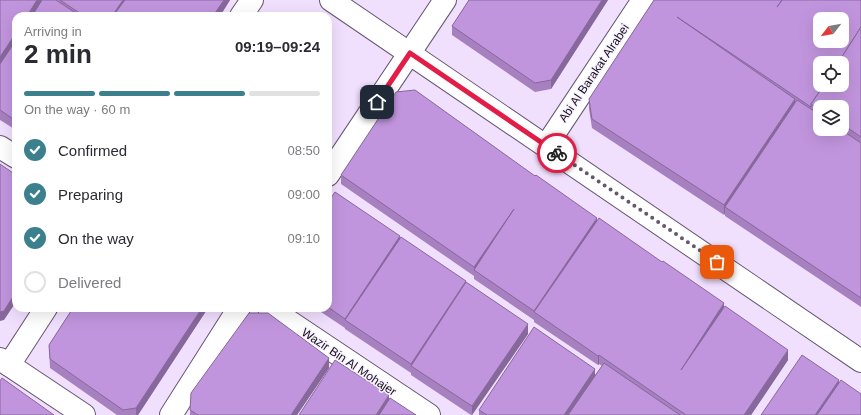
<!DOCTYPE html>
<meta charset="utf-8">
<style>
body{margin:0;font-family:Helvetica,sans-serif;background:#f2f2f3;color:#2b2b33;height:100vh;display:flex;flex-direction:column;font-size:15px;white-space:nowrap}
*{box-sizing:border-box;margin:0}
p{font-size:13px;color:#7c7c81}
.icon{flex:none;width:22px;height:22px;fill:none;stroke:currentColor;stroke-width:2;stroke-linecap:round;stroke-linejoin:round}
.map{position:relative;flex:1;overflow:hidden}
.drawer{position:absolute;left:12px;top:12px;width:320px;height:300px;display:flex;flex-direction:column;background:#fff;border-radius:12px;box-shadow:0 4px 16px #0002}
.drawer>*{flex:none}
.needle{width:26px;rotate:239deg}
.fabs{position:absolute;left:813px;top:12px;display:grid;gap:8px}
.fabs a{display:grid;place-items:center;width:36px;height:36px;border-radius:8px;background:#fff;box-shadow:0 4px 16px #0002;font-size:20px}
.pin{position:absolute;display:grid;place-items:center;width:34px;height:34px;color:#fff;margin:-17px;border-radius:8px;box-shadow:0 2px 6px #0006}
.courier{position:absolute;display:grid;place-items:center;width:40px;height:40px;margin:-20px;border:3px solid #e11d48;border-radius:50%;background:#fff;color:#222;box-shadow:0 1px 5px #0007}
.head em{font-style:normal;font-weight:700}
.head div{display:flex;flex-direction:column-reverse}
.head{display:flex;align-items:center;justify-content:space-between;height:68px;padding:0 12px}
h1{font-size:26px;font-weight:700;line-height:30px}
.bar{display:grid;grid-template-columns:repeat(4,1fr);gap:6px 4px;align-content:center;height:48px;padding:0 12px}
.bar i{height:5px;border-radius:3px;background:#e1e1e2}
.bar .on{background:#3c808e}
.bar p{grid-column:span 4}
ol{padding:0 12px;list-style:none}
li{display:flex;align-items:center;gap:12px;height:44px}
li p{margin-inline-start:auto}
li .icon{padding:4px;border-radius:50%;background:#3c808e;color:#fff;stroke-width:4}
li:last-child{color:#7c7c81}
li i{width:22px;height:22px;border:2px solid #e1e1e2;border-radius:50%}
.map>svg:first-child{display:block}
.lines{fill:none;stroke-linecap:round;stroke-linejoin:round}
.minor-casing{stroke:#665771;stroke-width:24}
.minor{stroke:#fff;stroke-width:22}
.wall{fill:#a680bf;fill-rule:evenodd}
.shaded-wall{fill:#87689b}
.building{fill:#c195de;stroke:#87689b;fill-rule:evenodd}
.done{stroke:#63596b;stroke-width:4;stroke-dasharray:0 7.2}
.route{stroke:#e11d48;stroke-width:5}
.labels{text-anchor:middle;stroke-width:3;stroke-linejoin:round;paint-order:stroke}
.street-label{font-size:12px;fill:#17111c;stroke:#f8f1fe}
</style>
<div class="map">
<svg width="861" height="415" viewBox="0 0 861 415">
<rect width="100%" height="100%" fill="#f1dffe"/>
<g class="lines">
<g class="minor-casing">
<g id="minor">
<polyline points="331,0 861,361"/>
<polyline points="241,16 252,0"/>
<polyline points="546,146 643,0"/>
<polyline points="0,147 16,157"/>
<polyline points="328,175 445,0"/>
<polyline points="269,308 429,415"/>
<polyline points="0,359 84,415"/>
<polyline points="9,365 46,308"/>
<polyline points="171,415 239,308"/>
</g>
</g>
<use href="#minor" class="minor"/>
</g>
<g class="wall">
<polygon points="0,0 230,0 220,16 16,16 16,130 0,120"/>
<polygon points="469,0 608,0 551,89 535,92 452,35 452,26"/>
<path d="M654,0H861V307L725,216V213L724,215L592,128L589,109V99ZM820,107H842V129H820Z"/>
<polygon points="341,175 597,221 788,360 751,415 479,415 479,410 595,375 602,366 599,364 598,365 534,322 534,320 474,279 474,276 341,184"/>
<polygon points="328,202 400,238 466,284 528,334 472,415 471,415 411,375 411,373 345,329 345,327 345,328 315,308 328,308"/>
<polygon points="73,308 208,308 138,415 117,415 50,368 49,345"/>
<polygon points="329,368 297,415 190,415 191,393"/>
</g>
<g class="shaded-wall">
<polygon points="37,0 43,0 33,16 27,16"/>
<polygon points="123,0 129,0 118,16 112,16"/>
<polygon points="224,0 230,0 220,16 213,16"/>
<polygon points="602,0 608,0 551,89 551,80"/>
<polygon points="16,33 16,42 0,66 0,57"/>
<polygon points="795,99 795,108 725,207 725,213 724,215 724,205"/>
<polygon points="514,209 474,271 474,267"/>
<polygon points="597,218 597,227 534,312 534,320 534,311"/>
<polygon points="400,236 400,245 345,320 345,328 345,319"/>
<polygon points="466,281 466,290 411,366 411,373 411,364"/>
<polygon points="16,292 16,302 4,320 0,321 0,312"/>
<polygon points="724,303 724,312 681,370"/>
<polygon points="202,308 208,308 138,415 136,415 136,408"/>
<polygon points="528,324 528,334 472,415 472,406"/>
<polygon points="788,350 788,360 751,415 744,415"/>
<polygon points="599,355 599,364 598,365 598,356"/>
<polygon points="329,358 329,368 297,415 291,415"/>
<polygon points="595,369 595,378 570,415 564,415"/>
<polygon points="839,380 839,389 822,415 815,415"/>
<polygon points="389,395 389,405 382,415 376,415"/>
</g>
<g class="building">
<polygon points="0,0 37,0 27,16 16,16 16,33 0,57"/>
<polygon points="42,0 56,0 80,16 32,16"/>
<polygon points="60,0 123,0 112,16 84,16"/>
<polygon points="125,0 224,0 213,16 113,16"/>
<polygon points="469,0 602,0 551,80 535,83 452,26"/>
<path d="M654,0H782L777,7L782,0H861V27L838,63H820V85H824L811,104V107L677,17L795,99L724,205L592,119L589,99ZM820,19H842V41H820Z"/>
<polygon points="861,27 861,137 842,124 842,107 820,107 820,110 811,104 824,85 842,85 842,63 838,63"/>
<polygon points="16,40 16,121 0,110 0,64"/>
<polygon points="415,90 535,176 536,175 597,218 534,311 474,270 514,209 474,267 341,175 396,92"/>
<polygon points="797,100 820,115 820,129 840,129 861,143 861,298 725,207"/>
<polygon points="0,164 16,175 16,292 4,311 0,312"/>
<polygon points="335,192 400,236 345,319 328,307 328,202"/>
<polygon points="599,218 662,262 663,261 724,303 681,370 725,306 788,350 744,415 686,415 599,355 598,356 534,312"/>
<polygon points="401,237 466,281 411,364 345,320"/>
<polygon points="466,282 528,324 472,406 411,366"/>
<polygon points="73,308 202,308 136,408 123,410 50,359 49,345"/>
<polygon points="249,313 268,313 329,358 291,415 198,415 190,410 191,393"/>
<polygon points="534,327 595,369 564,415 487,415 479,410"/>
<polygon points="802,355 839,380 815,415 761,415"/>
<polygon points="335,360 389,395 376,415 299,415"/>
<polygon points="604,363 680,415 568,415"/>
<polygon points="2,378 54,415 0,415 0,381"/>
<polygon points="841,380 861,394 861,415 817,415"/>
<polygon points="390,398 416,415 379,415"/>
</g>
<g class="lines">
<polyline class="done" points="557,153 717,262"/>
<polyline class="route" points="377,102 410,53 557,153"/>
</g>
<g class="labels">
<g class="street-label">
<text transform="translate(594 73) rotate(-56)" y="4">Abi Al Barakat Alrabei</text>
<text transform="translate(349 362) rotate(34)" y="4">Wazir Bin Al Mohajer</text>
</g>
</g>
</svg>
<div class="fabs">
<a><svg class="needle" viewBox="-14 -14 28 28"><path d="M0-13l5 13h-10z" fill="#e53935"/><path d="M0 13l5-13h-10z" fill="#7c7c81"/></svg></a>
<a><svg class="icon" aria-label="locate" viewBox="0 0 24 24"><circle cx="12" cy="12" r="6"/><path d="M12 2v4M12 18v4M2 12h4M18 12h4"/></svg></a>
<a><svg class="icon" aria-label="layers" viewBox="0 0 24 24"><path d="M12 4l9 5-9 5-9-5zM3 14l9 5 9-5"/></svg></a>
</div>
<div class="pin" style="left:717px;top:262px;background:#ea580c"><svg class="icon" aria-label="bag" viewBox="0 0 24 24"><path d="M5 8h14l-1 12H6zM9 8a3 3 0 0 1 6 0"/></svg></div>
<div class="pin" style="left:377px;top:102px;background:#1f2937"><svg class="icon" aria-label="home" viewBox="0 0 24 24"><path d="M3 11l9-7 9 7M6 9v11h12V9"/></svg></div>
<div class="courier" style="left:557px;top:153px"><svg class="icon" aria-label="bike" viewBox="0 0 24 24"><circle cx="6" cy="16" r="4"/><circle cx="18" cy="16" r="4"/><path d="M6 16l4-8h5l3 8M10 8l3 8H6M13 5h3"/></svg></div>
<section class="drawer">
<div class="head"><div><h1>2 min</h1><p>Arriving in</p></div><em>09:19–09:24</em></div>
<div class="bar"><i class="on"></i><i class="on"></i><i class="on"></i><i></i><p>On the way · 60 m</p></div>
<ol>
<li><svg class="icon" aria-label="check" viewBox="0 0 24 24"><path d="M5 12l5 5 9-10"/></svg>Confirmed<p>08:50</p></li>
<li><svg class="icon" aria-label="check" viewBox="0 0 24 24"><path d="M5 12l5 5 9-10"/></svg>Preparing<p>09:00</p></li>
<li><svg class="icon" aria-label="check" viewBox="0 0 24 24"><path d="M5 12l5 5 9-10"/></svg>On the way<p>09:10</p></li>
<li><i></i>Delivered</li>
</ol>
</section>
</div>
